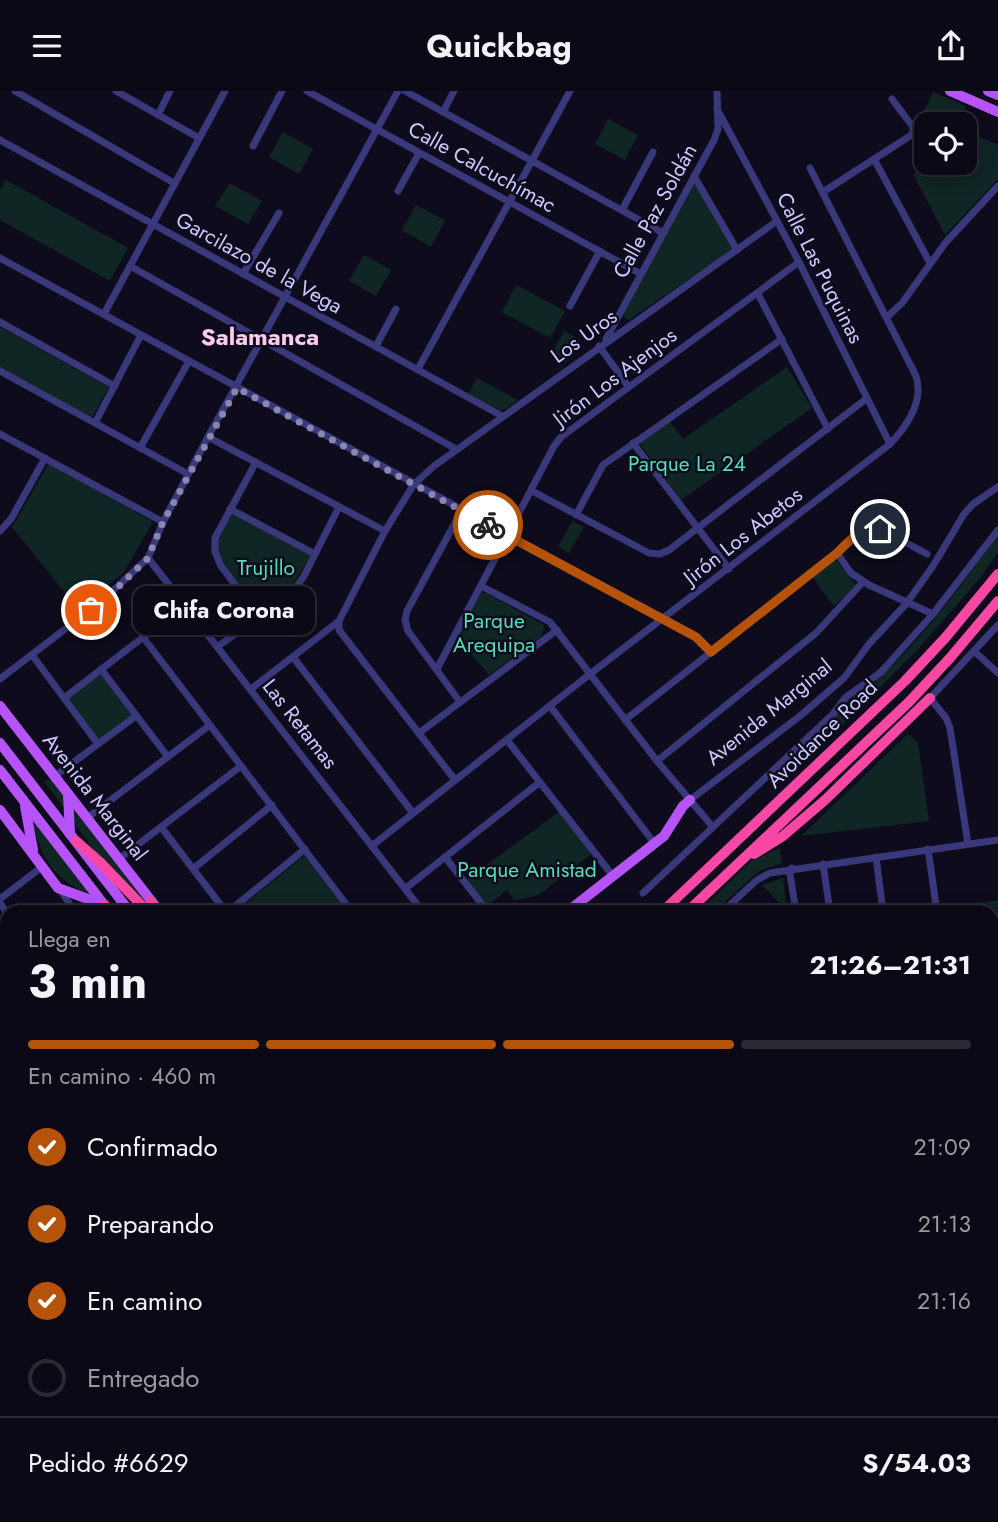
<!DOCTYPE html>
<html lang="es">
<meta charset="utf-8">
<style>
body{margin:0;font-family:Jost,sans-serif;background:#13121e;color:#f1f3f6;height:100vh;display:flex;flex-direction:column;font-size:26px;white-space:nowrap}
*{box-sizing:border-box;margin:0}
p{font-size:23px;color:#999aa0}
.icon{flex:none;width:38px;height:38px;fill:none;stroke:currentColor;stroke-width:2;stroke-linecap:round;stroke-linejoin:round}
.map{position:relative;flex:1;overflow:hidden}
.side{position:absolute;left:0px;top:814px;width:999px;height:618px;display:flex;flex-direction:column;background:#0a0915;border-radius:21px 21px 0 0;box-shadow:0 4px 18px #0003,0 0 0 2px #2a2a34}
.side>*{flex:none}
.tools{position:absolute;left:914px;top:21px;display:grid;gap:14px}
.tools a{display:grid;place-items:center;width:63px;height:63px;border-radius:14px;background:#0a0915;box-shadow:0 4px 18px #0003,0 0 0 2px #2a2a34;font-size:35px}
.pin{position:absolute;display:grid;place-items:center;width:60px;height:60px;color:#fff;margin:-30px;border:4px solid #fff;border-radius:50%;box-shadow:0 2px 7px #0007}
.courier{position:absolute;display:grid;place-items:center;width:70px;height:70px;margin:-35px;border:5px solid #b45309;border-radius:50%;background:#fff;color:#222;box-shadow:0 2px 9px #0007}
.bubble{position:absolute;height:49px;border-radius:14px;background:#0a0915;box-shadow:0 4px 18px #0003,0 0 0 2px #2a2a34;font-size:23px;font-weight:700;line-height:49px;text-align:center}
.overview em{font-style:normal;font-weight:700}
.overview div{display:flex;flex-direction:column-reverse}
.overview{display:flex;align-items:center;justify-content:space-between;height:119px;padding:0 28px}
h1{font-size:46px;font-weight:700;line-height:52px}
.bar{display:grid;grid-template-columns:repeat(4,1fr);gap:10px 7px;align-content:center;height:84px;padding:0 28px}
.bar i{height:9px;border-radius:5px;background:#2a2a34}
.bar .current{background:#b45309}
.bar p{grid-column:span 4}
.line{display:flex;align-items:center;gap:18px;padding:0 28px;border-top:2px solid #2a2a34}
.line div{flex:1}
ol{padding:0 28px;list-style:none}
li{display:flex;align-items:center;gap:21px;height:77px}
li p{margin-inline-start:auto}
li .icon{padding:7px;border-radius:50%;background:#b45309;color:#fff;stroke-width:4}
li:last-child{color:#999aa0}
li i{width:38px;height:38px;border:4px solid #2a2a34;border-radius:50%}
header{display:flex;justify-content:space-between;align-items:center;height:91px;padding:0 28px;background:#0a0915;font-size:32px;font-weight:700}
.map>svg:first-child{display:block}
.green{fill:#0f2624}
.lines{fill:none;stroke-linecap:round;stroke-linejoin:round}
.stream{stroke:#0d223f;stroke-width:2}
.minor{stroke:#39387a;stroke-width:7}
.major{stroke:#b654fa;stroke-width:10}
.highway{stroke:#f948a3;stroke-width:10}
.done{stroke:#8a87ae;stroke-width:7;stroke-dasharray:0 12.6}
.route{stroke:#b45309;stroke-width:9}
.labels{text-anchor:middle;stroke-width:5;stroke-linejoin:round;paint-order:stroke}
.street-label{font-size:21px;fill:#cdc9fd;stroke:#0e0c1c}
.park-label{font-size:21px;fill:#58dab5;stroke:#0e0c1c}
.quarter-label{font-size:24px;font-weight:bold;fill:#fdcbed;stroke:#0e0c1c}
</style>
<header><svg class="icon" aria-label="menu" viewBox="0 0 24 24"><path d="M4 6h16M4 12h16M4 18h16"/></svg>Quickbag<svg class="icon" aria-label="share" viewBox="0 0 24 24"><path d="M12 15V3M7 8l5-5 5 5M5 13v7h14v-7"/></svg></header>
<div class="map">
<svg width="998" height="1431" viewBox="0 0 998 1431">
<rect width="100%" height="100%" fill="#0e0c1c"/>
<g class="green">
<polygon points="933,1 966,15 959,33 926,33 926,39 919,31"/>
<polygon points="608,28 638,44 625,69 595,53"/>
<polygon points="964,39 998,54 998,88 945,144 913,83 937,72 964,72"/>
<polygon points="283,41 313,58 299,83 269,66"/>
<polygon points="6,89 128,157 110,190 0,129 0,99"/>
<polygon points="694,90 733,158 629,229 624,226 623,222"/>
<polygon points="230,92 262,110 248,133 215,115"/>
<polygon points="416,114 445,129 431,156 402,139"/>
<polygon points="364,164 391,179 376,205 349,190"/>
<polygon points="516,194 565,220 550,247 502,221"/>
<polygon points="0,236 109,296 91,328 0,278"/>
<polygon points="564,240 579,248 566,272 551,264"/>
<polygon points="787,276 812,317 681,409 639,352 669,330 683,348"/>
<polygon points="477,287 518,309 504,319 500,319 468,303"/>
<polygon points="49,372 153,431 124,481 79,519 12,436"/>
<path d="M231,422L311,464L289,500L260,522C248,505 212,468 218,446C220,438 227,430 231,422Z"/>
<polygon points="572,430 584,436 569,462 558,456"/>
<path d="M998,444V461L980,487L920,556L812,665L783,679L852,606C909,571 958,497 998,444Z"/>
<polygon points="835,468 856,494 834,515 811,484"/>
<polygon points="481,502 486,502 544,534 542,545 489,584 456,546"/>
<polygon points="101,581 134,625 99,651 66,607"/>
<polygon points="908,643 918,652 929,730 801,745"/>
<polygon points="51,688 149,815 99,766 44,690"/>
<polygon points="559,721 593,762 537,805 514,809 507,799 487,815 466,789"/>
<path d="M32,728L92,806C54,787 41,770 32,728Z"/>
<polygon points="780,757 782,772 759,780 714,821 699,821 751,770"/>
<polygon points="304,765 348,821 235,821"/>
<polygon points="783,787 786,815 783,816 762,794"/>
<polygon points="998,809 998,863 992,864 992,821 971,821 970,813"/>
<polygon points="7,872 7,950 0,963 0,878"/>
<polygon points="0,1262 7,1262 7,1313 0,1310"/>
<polygon points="158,1425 223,1425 219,1431 156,1431"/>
<polygon points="395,1425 455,1425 461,1431 397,1431"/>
<polygon points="672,1425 735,1425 737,1431 674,1431"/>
</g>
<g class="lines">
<polyline class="stream" points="180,1431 190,1424"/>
<g class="minor">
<polyline points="15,0 174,92"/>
<polyline points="116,0 199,47"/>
<polyline points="307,0 641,183"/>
<polyline points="405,0 663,142"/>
<polyline points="717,18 799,171 890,353"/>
<polyline points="443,21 454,0"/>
<polyline points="158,24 170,0"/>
<polyline points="0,49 502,325"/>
<polyline points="253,55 282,0"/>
<polyline points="874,68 930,172"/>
<polyline points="694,85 737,159"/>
<polyline points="398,100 419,62"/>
<polyline points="823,101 913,43 913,36 892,8"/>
<polyline points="622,119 653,61"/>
<polyline points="0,167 691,543 711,561"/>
<polyline points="130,175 456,358"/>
<polyline points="243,183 279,122"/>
<polyline points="758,203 828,338"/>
<polyline points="570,215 600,160"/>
<polyline points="104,223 225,0"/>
<polyline points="887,226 902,212 946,151 998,95"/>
<polyline points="0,231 115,295"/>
<polyline points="606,248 714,49 718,38 717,0"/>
<polyline points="376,255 396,218"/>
<polyline points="599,255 628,295"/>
<polyline points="418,278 570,0"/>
<polyline points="0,280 188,383"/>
<polyline points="95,332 141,244"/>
<polyline points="0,343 163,431"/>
<polyline points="208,346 385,440"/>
<polyline points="633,352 729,478"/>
<polyline points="140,357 189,270"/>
<polyline points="256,371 215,447 215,461 221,475 259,526"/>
<polyline points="532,400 649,462 660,463 669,459 866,308"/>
<polyline points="230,418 315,463"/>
<polyline points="576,424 603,374 782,248"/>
<polyline points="0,440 11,428 45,367"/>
<polyline points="837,462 851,482 869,494 933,523"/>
<polyline points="148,467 423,821"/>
<polyline points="481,495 550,531 657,670 712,735"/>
<polyline points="339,530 339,539 455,689"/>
<polyline points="143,546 352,821"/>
<polyline points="217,556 292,502 304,485 339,416"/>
<polyline points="975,561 998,582"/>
<polyline points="32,564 98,653"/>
<polyline points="293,566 413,722"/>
<polyline points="101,578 168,666"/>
<polyline points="437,578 554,355 561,346 799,171"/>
<polyline points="0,588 103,509 148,467 163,431 208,346 398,0"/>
<polyline points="251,598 339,530 385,440 414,393 434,375 777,130"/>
<polyline points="64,607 185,514"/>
<polyline points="460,611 408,540 405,529 407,520 462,419"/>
<polyline points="550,615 655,753"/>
<polyline points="625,629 837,462 854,445 871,437 888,442 927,463"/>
<polyline points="419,642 557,539"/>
<polyline points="507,649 613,785"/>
<polyline points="657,670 816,542 863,491"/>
<polyline points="55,685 136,625"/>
<polyline points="690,709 800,625 844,587 869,553 906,513 933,475 964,423 973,413 998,396"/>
<polyline points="87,727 210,634"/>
<polyline points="161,736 226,821"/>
<polyline points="968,753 950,637 946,627 930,607 998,534"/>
<path d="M373,754L590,583L890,353C907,335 924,310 916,285L810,77"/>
<polyline points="928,758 937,821"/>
<polyline points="445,766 488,821"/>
<polyline points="876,766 883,821"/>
<polyline points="119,768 241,675"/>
<polyline points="823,773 830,821"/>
<polyline points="194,777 272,714"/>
<polyline points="792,777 790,783 796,821"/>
<polyline points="59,797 75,821"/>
<polyline points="406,797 540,691"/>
<polyline points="643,802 833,623 846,606 881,581 933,523 998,439"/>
<polyline points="0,808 43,775"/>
<polyline points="0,812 7,822"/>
<polyline points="228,821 305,758"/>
<polyline points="722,821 757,789 770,782 998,749"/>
<polyline points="992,871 998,870"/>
<polyline points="0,874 7,868"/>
<polyline points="992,923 998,922"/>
<polyline points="0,967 7,957"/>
<polyline points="0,1054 7,1048"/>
<polyline points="0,1184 7,1184"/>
<polyline points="0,1254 7,1254"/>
<polyline points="0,1316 7,1319"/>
<polyline points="992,1362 998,1361"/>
<polyline points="0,1391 7,1394"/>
<polyline points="81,1424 96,1431"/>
<polyline points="231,1424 235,1431"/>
<polyline points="344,1424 347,1431"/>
<polyline points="561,1424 562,1431"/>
<polyline points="568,1424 569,1431"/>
<polyline points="0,1431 7,1421"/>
<polyline points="151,1431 154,1424"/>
<polyline points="222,1431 226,1424"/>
</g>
<g class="major">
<polyline points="950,0 998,21"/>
<polyline points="988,0 998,4"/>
<polyline points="0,615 156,816"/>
<polyline points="0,652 130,821"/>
<polyline points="0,679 109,820"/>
<polyline points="68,703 70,743"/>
<polyline points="25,715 33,759"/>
<polyline points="0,719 58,797 104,814"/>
<polyline points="567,821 664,745 683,715 690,709"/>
<polyline points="992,977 998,976"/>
<polyline points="478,1424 483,1431"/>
<polyline points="530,1424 533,1431"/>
</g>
<g class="highway">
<polyline points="76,750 100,771 148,821"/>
<polyline points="754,763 783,745 825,709 930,607"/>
<polyline points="151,810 155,821"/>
<polyline points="105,814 106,821"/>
<polyline points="662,821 905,590 946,546 998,483"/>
<polyline points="687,821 909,611 950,567 998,510"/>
<polyline points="992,988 998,988"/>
<polyline points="992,1012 998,1011"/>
<polyline points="0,1071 7,1065"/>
<polyline points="0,1089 7,1087"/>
<polyline points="0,1102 7,1099"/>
<polyline points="0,1118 7,1115"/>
<polyline points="0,1166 7,1170"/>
<polyline points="505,1424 507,1431"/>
<polyline points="552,1424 554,1431"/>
</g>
</g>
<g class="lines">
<polyline class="done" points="91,519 113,501 148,467 163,431 237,297 488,434"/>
<path class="route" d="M488,434L696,546L711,561L837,462C850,449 860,437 880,438"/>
</g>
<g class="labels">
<g class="street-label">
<text transform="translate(482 76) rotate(29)" y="7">Calle Calcuchímac</text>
<text transform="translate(655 120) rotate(-61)" y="7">Calle Paz Soldán</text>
<text transform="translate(259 172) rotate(29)" y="7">Garcilazo de la Vega</text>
<text transform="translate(820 177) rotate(63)" y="7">Calle Las Puquinas</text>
<text transform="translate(584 245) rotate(-36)" y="7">Los Uros</text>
<text transform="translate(615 286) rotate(-37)" y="7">Jirón Los Ajenjos</text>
<text transform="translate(743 445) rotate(-38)" y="7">Jirón Los Abetos</text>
<text transform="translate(769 621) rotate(-39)" y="7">Avenida Marginal</text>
<text transform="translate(300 633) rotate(52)" y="7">Las Retamas</text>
<text transform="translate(822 643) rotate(-44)" y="7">Avoidance Road</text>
<text transform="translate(95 706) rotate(52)" y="7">Avenida Marginal</text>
</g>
<g class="park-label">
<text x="687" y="380">Parque La 24</text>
<text x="266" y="484">Trujillo</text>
<text x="494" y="537">Parque<tspan x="494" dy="24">Arequipa</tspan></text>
<text x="527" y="786">Parque Amistad</text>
</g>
<g class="quarter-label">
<text x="260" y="254">Salamanca</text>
</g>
</g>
</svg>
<div class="tools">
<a><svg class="icon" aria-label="locate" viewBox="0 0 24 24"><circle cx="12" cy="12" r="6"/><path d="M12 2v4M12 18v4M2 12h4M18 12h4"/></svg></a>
</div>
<div class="pin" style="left:91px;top:519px;background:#ea580c"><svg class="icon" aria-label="bag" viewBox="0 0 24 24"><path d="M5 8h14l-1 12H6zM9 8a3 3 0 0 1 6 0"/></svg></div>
<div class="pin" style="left:880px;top:438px;background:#1f2937"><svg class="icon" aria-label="home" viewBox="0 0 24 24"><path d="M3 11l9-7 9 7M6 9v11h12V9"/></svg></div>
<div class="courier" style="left:488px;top:434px"><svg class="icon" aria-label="bike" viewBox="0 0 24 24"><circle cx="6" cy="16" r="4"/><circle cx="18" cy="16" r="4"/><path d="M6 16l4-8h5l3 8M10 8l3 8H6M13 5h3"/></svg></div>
<div class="bubble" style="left:133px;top:495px;width:182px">Chifa Corona</div>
<section class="side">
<div class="overview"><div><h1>3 min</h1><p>Llega en</p></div><em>21:26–21:31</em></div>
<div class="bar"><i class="current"></i><i class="current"></i><i class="current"></i><i></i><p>En camino · 460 m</p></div>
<ol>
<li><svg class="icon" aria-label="check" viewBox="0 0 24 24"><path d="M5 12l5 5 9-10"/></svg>Confirmado<p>21:09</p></li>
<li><svg class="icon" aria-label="check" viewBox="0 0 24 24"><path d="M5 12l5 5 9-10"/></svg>Preparando<p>21:13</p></li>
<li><svg class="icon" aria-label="check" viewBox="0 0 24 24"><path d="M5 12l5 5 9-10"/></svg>En camino<p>21:16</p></li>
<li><i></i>Entregado</li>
</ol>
<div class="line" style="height:91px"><div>Pedido #6629</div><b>S/54.03</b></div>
</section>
</div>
